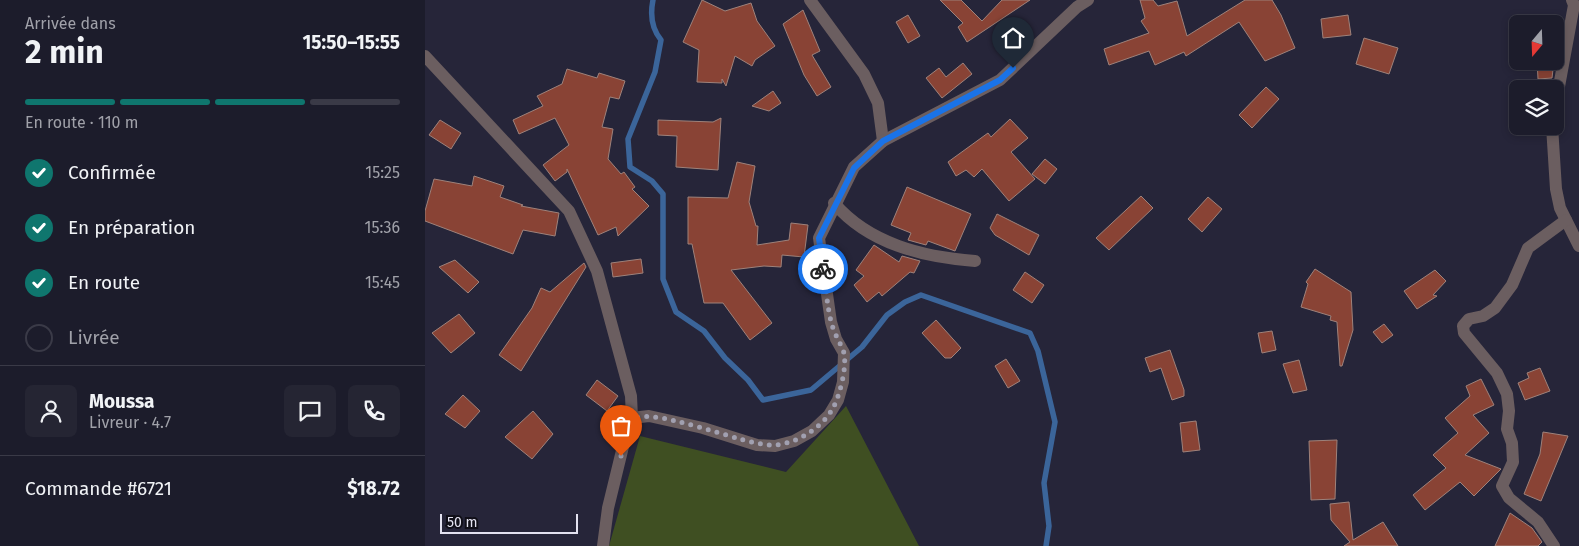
<!DOCTYPE html>
<html lang="fr">
<meta charset="utf-8">
<style>
body{margin:0;font-family:"Fira Sans",sans-serif;background:#252533;color:#f1f3f6;height:100vh;display:flex;flex-direction:column;font-size:19px;white-space:nowrap}
*{box-sizing:border-box;margin:0}
p{font-size:16px;color:#a0a1a9}
.icon{flex:none;width:28px;height:28px;fill:none;stroke:currentColor;stroke-width:2;stroke-linecap:round;stroke-linejoin:round}
.map{position:relative;flex:1;overflow:hidden}
.details{display:flex;flex-direction:column;background:#1c1c2b;width:425px}
.details>*{flex:none}
.needle{width:32px;rotate:199deg}
.fabs{position:absolute;left:1084px;top:15px;display:grid;gap:10px}
.fabs a{display:grid;place-items:center;width:55px;height:55px;border-radius:8px;background:#1c1c2b;box-shadow:0 2px 8px #0003,0 0 0 1px #3a3a47;font-size:25px}
.scale{position:absolute;left:15px;bottom:12px;width:138px;box-sizing:border-box;padding-left:5px;border:2px solid #e3e2f0;border-top:0;font-size:14px;line-height:18px;white-space:nowrap;color:#e3e2f0;-webkit-text-stroke:4px #100f18;paint-order:stroke}
.pin{position:absolute;display:grid;place-items:center;width:42px;height:42px;color:#fff;margin:-51px -21px;border-radius:50% 50% 50% 0;rotate:-45deg;box-shadow:0 0 5px #0007}
.pin .icon{rotate:45deg}
.courier{position:absolute;display:grid;place-items:center;width:50px;height:50px;margin:-25px;border:4px solid #1a73e8;border-radius:50%;background:#fff;color:#222;box-shadow:0 1px 6px #0007}
.headline em{font-style:normal;font-weight:700}
.headline div{display:flex;flex-direction:column-reverse}
.headline{display:flex;align-items:center;justify-content:space-between;height:85px;padding:0 25px}
h1{font-size:32px;font-weight:700;line-height:38px}
.bar{display:grid;grid-template-columns:repeat(4,1fr);gap:8px 5px;align-content:center;height:60px;padding:0 25px}
.bar i{height:6px;border-radius:4px;background:#3a3a47}
.bar .current{background:#0f766e}
.bar p{grid-column:span 4}
.line{display:flex;align-items:center;gap:12px;padding:0 25px;border-top:1px solid #3a3a47}
.line div{flex:1}
.round{display:grid;place-items:center;flex:none;width:52px;height:52px;border-radius:8px;background:#252533}
ol{padding:0 25px;list-style:none}
li{display:flex;align-items:center;gap:15px;height:55px}
li p{margin-inline-start:auto}
li .icon{padding:5px;border-radius:50%;background:#0f766e;color:#fff;stroke-width:4}
li:last-child{color:#a0a1a9}
li i{width:28px;height:28px;border:2px solid #3a3a47;border-radius:50%}
main{display:flex;flex:1;min-height:0}
.map>svg:first-child{display:block}
.green{fill:#3f4f22}
.lines{fill:none;stroke-linecap:round;stroke-linejoin:round}
.stream{stroke:#3b659a;stroke-width:5.5}
.building{fill:#894335;stroke:#9e827b}
.street{stroke:#6b5e60;stroke-width:12}
.done{stroke:#a1a0b0;stroke-width:5;stroke-dasharray:0 9}
.route{stroke:#1a73e8;stroke-width:6}
</style>
<main>
<section class="details">
<div class="headline"><div><h1>2 min</h1><p>Arrivée dans</p></div><em>15:50–15:55</em></div>
<div class="bar"><i class="current"></i><i class="current"></i><i class="current"></i><i></i><p>En route · 110 m</p></div>
<ol>
<li><svg class="icon" aria-label="check" viewBox="0 0 24 24"><path d="M5 12l5 5 9-10"/></svg>Confirmée<p>15:25</p></li>
<li><svg class="icon" aria-label="check" viewBox="0 0 24 24"><path d="M5 12l5 5 9-10"/></svg>En préparation<p>15:36</p></li>
<li><svg class="icon" aria-label="check" viewBox="0 0 24 24"><path d="M5 12l5 5 9-10"/></svg>En route<p>15:45</p></li>
<li><i></i>Livrée</li>
</ol>
<div class="line" style="height:90px"><a class="round"><svg class="icon" aria-label="person" viewBox="0 0 24 24"><circle cx="12" cy="8" r="4"/><path d="M4 21q1-7 8-7t8 7"/></svg></a><div><b>Moussa</b><p>Livreur · 4.7</p></div><a class="round"><svg class="icon" aria-label="chat" viewBox="0 0 24 24"><path d="M4 5h16v11H9l-5 4z"/></svg></a><a class="round"><svg class="icon" aria-label="phone" viewBox="0 0 24 24"><path d="M5 4h4l2 5-3 2q2 4 5 5l2-3 5 2v4C11 20 4 13 5 4z"/></svg></a></div>
<div class="line" style="height:65px"><div>Commande #6721</div><b>$18.72</b></div>
</section>
<div class="map">
<svg width="1154" height="546" viewBox="0 0 1154 546">
<rect width="100%" height="100%" fill="#262539"/>
<polygon class="green" points="421,406 494,546 184,546 215,436 361,472"/>
<g class="lines">
<path class="stream" d="M228,0C225,15 226,28 236,40L230,72L203,139L205,167L227,181L238,194V279L251,312L279,331L300,358L323,380L338,400L386,390L437,347L462,315L480,302L496,295L605,333L613,351L630,422L619,483L624,526L621,546"/>
</g>
<g class="building">
<polygon points="277,0 300,11 326,3 332,21 350,46 330,60 327,66 310,56 301,86 297,79 297,83 272,82 274,50 258,42"/>
<polygon points="515,0 536,0 557,21 577,0 605,0 542,42 533,27 538,23"/>
<polygon points="715,0 728,0 733,6 752,1 762,36 820,0 847,0 856,15 870,48 840,61 814,22 761,56 759,52 730,65 724,51 684,65 679,49 724,33 716,21 720,18"/>
<polygon points="378,10 395,51 387,55 406,87 392,96 379,75 358,24"/>
<polygon points="483,15 495,36 483,43 471,22"/>
<polygon points="923,15 926,35 898,38 896,19"/>
<polygon points="589,31 600,40 591,52 580,44"/>
<polygon points="939,38 973,48 964,74 931,64"/>
<polygon points="1112,61 1129,61 1127,78 1113,79"/>
<polygon points="538,63 547,74 517,98 501,78 514,68 521,77"/>
<polygon points="142,69 172,78 174,73 200,81 194,99 185,97 177,127 188,129 183,159 196,174 199,172 210,187 207,189 224,206 193,236 191,227 173,235 142,169 142,172 130,181 118,165 144,145 130,118 94,134 88,120 118,106 112,96 137,84"/>
<polygon points="841,87 854,99 827,128 814,115"/>
<polygon points="348,91 356,103 344,111 327,106"/>
<polygon points="296,118 293,170 251,167 252,136 233,135 233,120 288,122"/>
<polygon points="585,119 603,138 586,152 610,179 584,201 557,169 549,177 541,170 531,176 523,162 563,133 566,137"/>
<polygon points="15,120 36,133 26,149 4,135"/>
<polygon points="620,159 632,169 620,184 607,174"/>
<polygon points="312,162 330,166 324,202 331,226 333,226 332,245 364,240 366,223 383,225 379,257 357,255 356,267 339,266 306,270 347,323 325,340 298,303 279,303 267,244 263,244 263,197 303,198"/>
<polygon points="49,176 79,186 75,197 98,205 96,206 134,213 130,236 98,230 88,254 0,221 0,211 9,179 47,186"/>
<polygon points="482,187 546,214 530,251 503,241 501,245 483,240 486,233 466,225"/>
<polygon points="716,196 728,208 684,250 671,238"/>
<polygon points="783,197 797,209 777,232 763,219"/>
<polygon points="572,214 614,235 604,255 570,235 565,228"/>
<polygon points="449,245 474,262 477,256 495,261 489,273 485,272 457,296 454,292 442,302 429,285 439,276 431,270"/>
<polygon points="216,259 218,273 188,277 186,263"/>
<polygon points="30,260 54,282 43,293 14,267"/>
<polygon points="159,263 161,267 96,371 74,355 107,308 116,288 125,292"/>
<polygon points="890,269 926,292 928,330 917,366 915,366 912,322 905,320 906,316 876,307 883,284 881,282"/>
<polygon points="1010,270 1021,281 1008,295 1012,296 992,309 979,291"/>
<polygon points="600,272 619,285 607,303 588,290"/>
<polygon points="34,314 50,333 26,353 7,333"/>
<polygon points="511,320 536,348 526,358 520,358 497,333"/>
<polygon points="959,324 968,335 957,343 948,332"/>
<polygon points="847,331 851,350 837,353 833,333"/>
<polygon points="745,350 759,390 759,396 747,400 736,368 725,372 720,358"/>
<polygon points="581,359 595,381 583,388 570,366"/>
<polygon points="874,360 882,390 868,393 858,364"/>
<polygon points="1115,368 1125,391 1100,400 1093,383 1104,378 1102,373"/>
<polygon points="1056,379 1069,405 1048,415 1064,433 1040,455 1076,469 1049,496 1035,482 1000,510 988,495 1021,468 1008,455 1033,433 1020,418 1045,396 1041,386"/>
<polygon points="172,380 193,396 182,411 161,395"/>
<polygon points="38,395 55,411 40,428 20,414"/>
<polygon points="108,411 128,434 107,459 80,437"/>
<polygon points="771,421 775,450 758,452 755,423"/>
<polygon points="1118,432 1143,436 1116,501 1099,494 1115,454"/>
<polygon points="912,440 910,499 886,500 884,441"/>
<polygon points="924,502 928,540 958,522 973,546 919,546 925,542 906,520 905,504"/>
<polygon points="1085,513 1107,528 1117,542 1113,546 1070,546"/>
</g>
<g class="lines">
<g class="street">
<polyline points="385,0 439,74 453,103 458,141"/>
<polyline points="0,56 144,211 172,271 206,396 207,418"/>
<polyline points="1130,98 1133,92 1149,5 1147,0"/>
<polyline points="1127,126 1131,189 1135,208 1154,246"/>
<path d="M409,203C444,244 498,257 550,261"/>
<polyline points="178,546 183,508 204,422 207,418 224,416 278,428 332,445 350,446 369,441 387,431 404,415 413,400 418,382 419,353 411,339 406,322 394,238 429,167 458,141 575,80 652,7 663,0"/>
<polyline points="1129,546 1113,522 1084,498 1077,486 1088,462 1087,443 1082,429 1084,411 1082,394 1072,373 1039,333 1038,326 1044,319 1058,316 1070,308 1087,285 1103,248 1141,220"/>
</g>
</g>
<g class="lines">
<path class="done" d="M196,456L204,422C221,401 322,448 350,445C373,443 397,428 408,408C415,395 422,367 419,353C416,344 410,335 407,325C402,307 401,287 398,269"/>
<polyline class="route" points="398,269 394,238 429,168 458,141 575,80 588,68"/>
</g>
</svg>
<div class="fabs">
<a><svg class="needle" viewBox="-14 -14 28 28"><path d="M0-13l5 13h-10z" fill="#e53935"/><path d="M0 13l5-13h-10z" fill="#a0a1a9"/></svg></a>
<a><svg class="icon" aria-label="layers" viewBox="0 0 24 24"><path d="M12 4l9 5-9 5-9-5zM3 14l9 5 9-5"/></svg></a>
</div>
<div class="scale">50 m</div>
<div class="pin" style="left:196px;top:456px;background:#ea580c"><svg class="icon" aria-label="bag" viewBox="0 0 24 24"><path d="M5 8h14l-1 12H6zM9 8a3 3 0 0 1 6 0"/></svg></div>
<div class="pin" style="left:588px;top:68px;background:#1f2937"><svg class="icon" aria-label="home" viewBox="0 0 24 24"><path d="M3 11l9-7 9 7M6 9v11h12V9"/></svg></div>
<div class="courier" style="left:398px;top:269px"><svg class="icon" aria-label="bike" viewBox="0 0 24 24"><circle cx="6" cy="16" r="4"/><circle cx="18" cy="16" r="4"/><path d="M6 16l4-8h5l3 8M10 8l3 8H6M13 5h3"/></svg></div>
</div>
</main>
